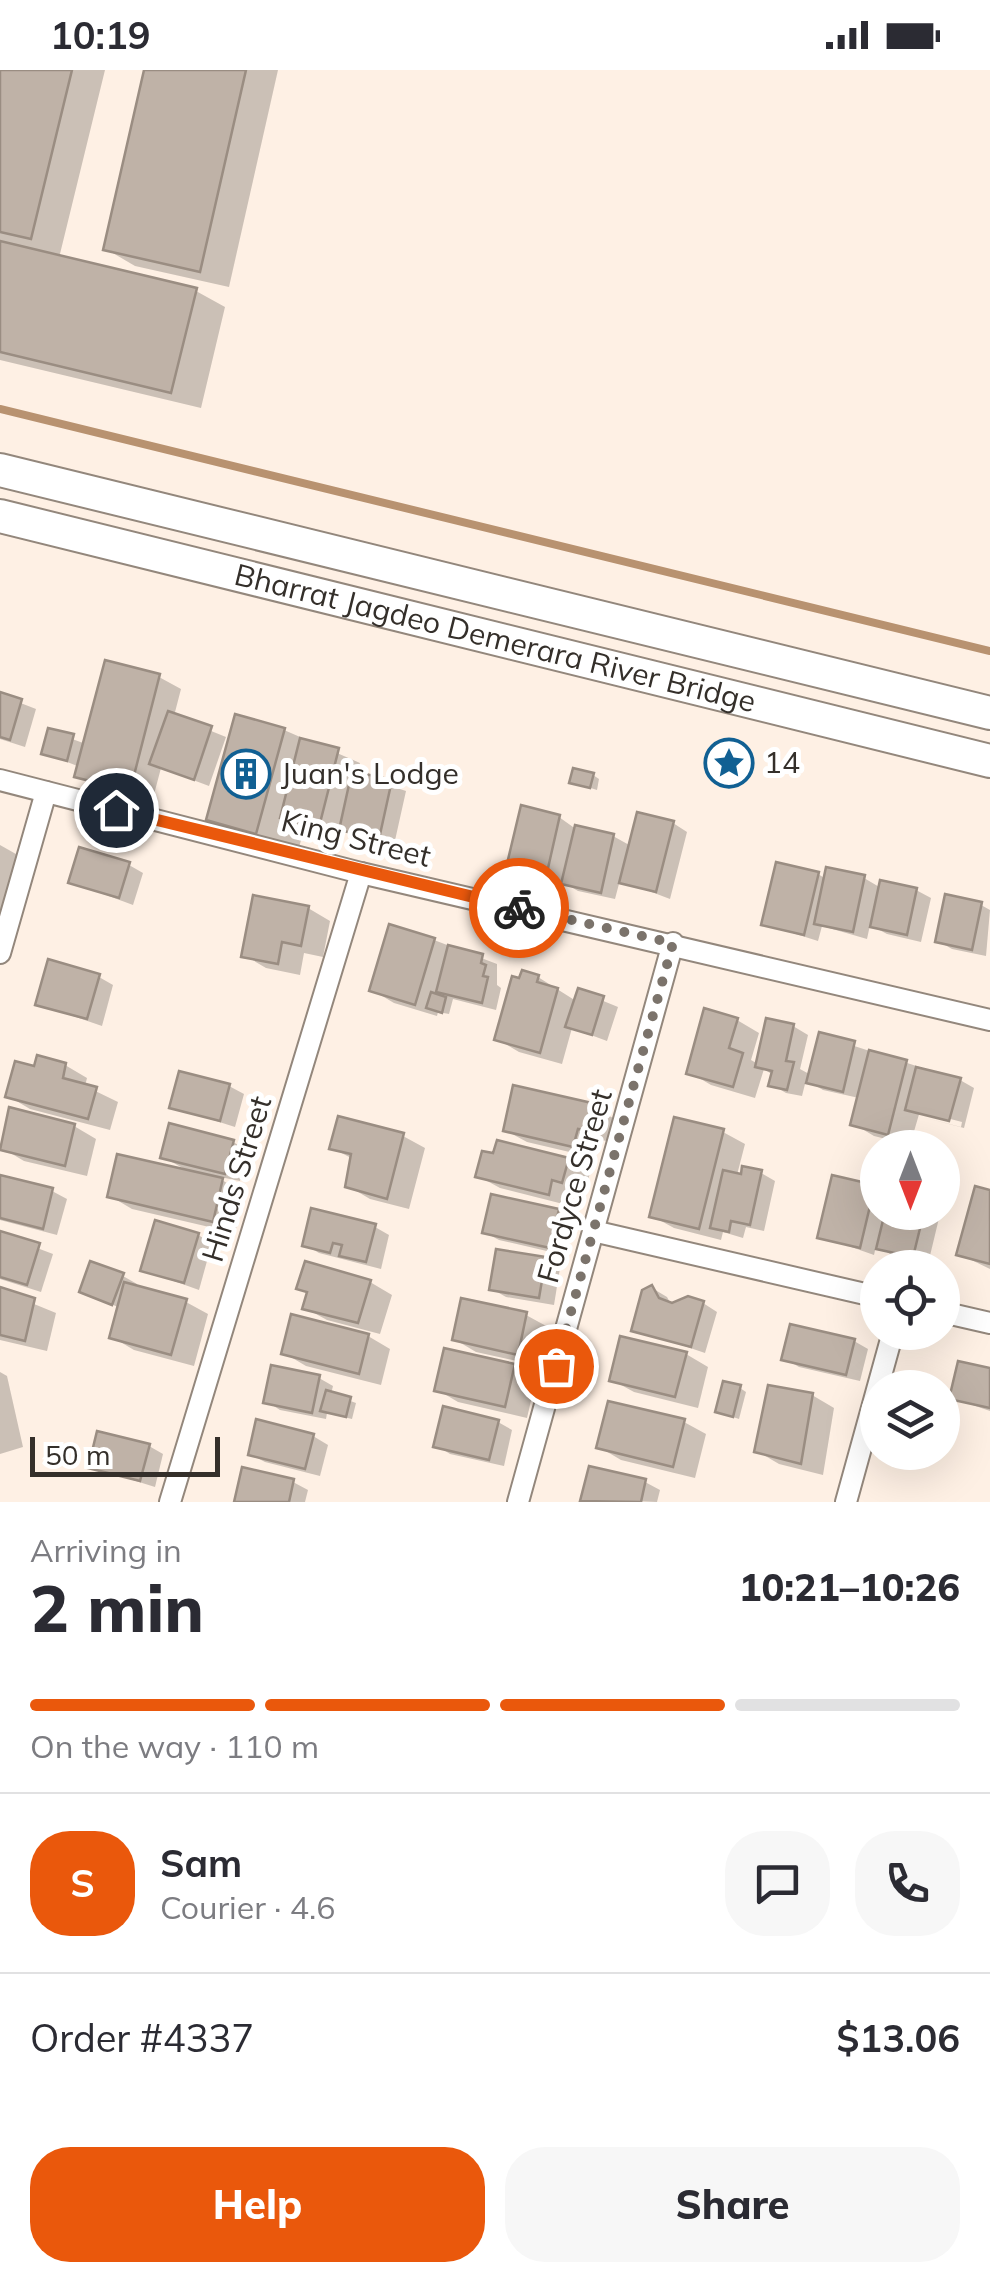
<!DOCTYPE html>
<meta charset="utf-8">
<style>
body{margin:0;font-family:Mulish,sans-serif;background:#f7f7f7;color:#2b2b33;height:100vh;display:flex;flex-direction:column;font-size:38px;white-space:nowrap}
*{box-sizing:border-box;margin:0}
p{font-size:32px;color:#7c7c81}
.icon{flex:none;width:55px;height:55px;fill:none;stroke:currentColor;stroke-width:2;stroke-linecap:round;stroke-linejoin:round}
.map{position:relative;height:1432px;overflow:hidden}
.sheet{display:flex;flex-direction:column;background:#fff;flex:1}
.sheet>*{flex:none}
.needle{width:65px;rotate:180deg}
.tools{position:absolute;left:860px;top:1060px;display:grid;gap:20px}
.tools a{display:grid;place-items:center;width:100px;height:100px;border-radius:50%;background:#fff;box-shadow:0 10px 40px #0002;font-size:50px}
.scale{position:absolute;left:30px;bottom:25px;width:190px;box-sizing:border-box;padding-left:10px;border:5px solid #342f2a;border-top:0;font-size:28px;line-height:35px;white-space:nowrap;color:#342f2a;-webkit-text-stroke:8px #fff;paint-order:stroke}
.pin{position:absolute;display:grid;place-items:center;width:85px;height:85px;color:#fff;margin:-42px;border:5px solid #fff;border-radius:50%;box-shadow:0 2px 10px #0007}
.courier{position:absolute;display:grid;place-items:center;width:100px;height:100px;margin:-50px;border:8px solid #ea580c;border-radius:50%;background:#fff;color:#222;box-shadow:0 2px 12px #0007}
.headline em{font-style:normal;font-weight:800}
.headline div{display:flex;flex-direction:column-reverse}
.headline{display:flex;align-items:center;justify-content:space-between;height:170px;padding:0 30px}
h1{font-size:65px;font-weight:800;line-height:75px}
.bar{display:grid;grid-template-columns:repeat(4,1fr);gap:15px 10px;align-content:center;height:120px;padding:0 30px}
.bar i{height:12px;border-radius:8px;background:#e1e1e2}
.bar .selected{background:#ea580c}
.bar p{grid-column:span 4}
.line{display:flex;align-items:center;gap:25px;padding:0 30px;border-top:2px solid #e1e1e2}
.line div{flex:1}
.round{display:grid;place-items:center;flex:none;width:105px;height:105px;border-radius:40px;background:#f7f7f7}
.cta{display:flex;gap:20px;margin-top:auto;padding:20px 30px}
.cta a{flex:1;height:115px;border-radius:40px;background:#ea580c;color:#fff;font-size:40px;font-weight:800;line-height:115px;text-align:center}
.cta a+a{background:#f7f7f7;color:#2b2b33}
.status{display:flex;justify-content:space-between;align-items:center;height:70px;padding:0 50px;background:#fff;direction:ltr}
.status svg{height:28px;fill:currentColor}
.map>svg:first-child{display:block}
.shadow{fill:#0003}
.lines{fill:none;stroke-linecap:round;stroke-linejoin:round}
.stream{stroke:#b89270;stroke-width:8}
.building{fill:#bfb2a7;stroke:#9a8d82;stroke-width:2.5}
.street-casing{stroke:#93877c;stroke-width:24}
.primary-casing{stroke:#93877c;stroke-width:36}
.street{stroke:#fff;stroke-width:20}
.primary{stroke:#fff;stroke-width:32}
.done{stroke:#7b736b;stroke-width:10;stroke-dasharray:0 18}
.route{stroke:#ea580c;stroke-width:12}
.labels{text-anchor:middle;stroke-width:10;stroke-linejoin:round;paint-order:stroke}
.street-label{font-size:30px;fill:#342f2a;stroke:#fff}
.poi-label{font-size:30px;fill:#342f2a;stroke:#fff;text-anchor:start}
</style>
<div class="status"><b>10:19</b><svg viewBox="0 0 49 12"><path d="M0 12V9h3v3zM5 12V6h3v6zM10 12V3h3v9zM15 12V0h3v12zM26 1h20v11H26zM47 4h2v5h-2z"/></svg></div>
<div class="map">
<svg width="990" height="1432" viewBox="0 0 990 1432">
<rect width="100%" height="100%" fill="#fef0e4"/>
<g class="shadow">
<polygon points="0,0 105,0 59,188 196,221 225,237 201,338 0,290"/>
<polygon points="147,0 278,0 229,217 135,196 106,179"/>
<polygon points="159,607 181,619 174,646 226,667 209,716 161,698 152,732 99,719 77,706 80,697 44,683 50,661 86,674"/>
<polygon points="0,625 36,639 25,677 0,669"/>
<polygon points="284,660 360,693 357,705 406,721 394,775 344,759 341,768 304,759 297,785 250,772 209,749"/>
<polygon points="593,705 599,709 597,720 572,712"/>
<polygon points="559,747 573,757 613,766 631,776 673,753 687,762 670,829 620,810 615,829 578,821 561,811 524,805 509,797"/>
<polygon points="0,775 23,788 0,875"/>
<polygon points="129,795 143,803 133,835 71,812"/>
<polygon points="818,804 826,809 864,808 881,818 916,820 931,828 921,872 887,864 870,855 867,869 822,856 818,871 764,854"/>
<polygon points="981,835 990,840 986,886 952,879 938,871"/>
<polygon points="308,838 330,851 323,887 304,883 300,905 266,898 244,885"/>
<polygon points="434,870 497,894 497,915 501,918 496,940 453,929 449,944 438,942 437,946 394,933 372,920"/>
<polygon points="524,903 538,907 576,931 579,921 618,937 607,971 572,958 562,994 519,982 497,969"/>
<polygon points="99,907 113,915 102,956 38,934"/>
<polygon points="737,950 759,963 751,990 758,994 793,956 808,965 800,999 811,1005 820,965 960,1010 974,1018 964,1058 922,1047 961,1057 962,1052 920,1041 910,1075 874,1066 852,1053 859,1028 823,1020 806,1010 802,1026 786,1023 771,1014 773,1005 764,999 755,1028 711,1015 689,1002"/>
<polygon points="65,995 87,1008 85,1016 118,1032 110,1060 30,1039 8,1026 36,999"/>
<polygon points="229,1016 244,1024 235,1057 172,1037"/>
<polygon points="591,1036 613,1048 607,1071 600,1070 595,1088 527,1072 505,1060"/>
<polygon points="74,1056 96,1069 87,1106 24,1091 2,1078"/>
<polygon points="723,1062 745,1074 737,1105 761,1103 775,1111 764,1161 746,1157 743,1168 723,1162 721,1170 674,1158 652,1146"/>
<polygon points="403,1066 425,1078 409,1139 370,1129 348,1116 353,1089 332,1078"/>
<polygon points="233,1072 247,1080 240,1111 215,1106 244,1123 235,1163 132,1139 110,1126 188,1101 163,1087"/>
<polygon points="568,1090 590,1103 584,1124 575,1121 571,1136 500,1118 478,1106"/>
<polygon points="0,1108 52,1121 67,1129 57,1165 0,1150"/>
<polygon points="874,1118 878,1142 940,1144 928,1194 894,1186 876,1176 874,1185 820,1166"/>
<polygon points="990,1123 990,1199 959,1184"/>
<polygon points="558,1142 573,1150 564,1185 499,1170 484,1162"/>
<polygon points="375,1157 389,1165 381,1199 319,1183 304,1174"/>
<polygon points="0,1164 53,1184 41,1222 0,1209"/>
<polygon points="198,1165 212,1173 199,1220 143,1200"/>
<polygon points="545,1189 560,1198 554,1235 506,1227 492,1219"/>
<polygon points="91,1194 123,1206 137,1214 136,1218 186,1232 208,1244 194,1296 134,1280 112,1267 120,1238 82,1221"/>
<polygon points="370,1212 392,1225 380,1264 327,1250 305,1238 309,1223 299,1218"/>
<polygon points="652,1218 667,1227 672,1236 703,1233 717,1242 705,1283 634,1259"/>
<polygon points="0,1220 56,1243 47,1281 0,1270"/>
<polygon points="526,1245 548,1257 540,1296 476,1282 454,1269"/>
<polygon points="368,1266 390,1279 381,1315 306,1296 284,1283"/>
<polygon points="854,1271 868,1279 860,1311 799,1297 784,1288"/>
<polygon points="686,1284 708,1297 698,1338 634,1322 612,1310"/>
<polygon points="514,1296 536,1309 527,1348 458,1332 436,1319"/>
<polygon points="990,1300 990,1341 952,1328"/>
<polygon points="0,1302 7,1306 23,1377 0,1384"/>
<polygon points="319,1308 333,1316 331,1324 356,1333 352,1349 327,1343 326,1349 280,1340 266,1331"/>
<polygon points="740,1318 746,1322 739,1349 724,1344"/>
<polygon points="812,1325 834,1338 823,1405 779,1394 757,1381"/>
<polygon points="498,1352 512,1360 504,1396 450,1384 436,1375"/>
<polygon points="684,1352 706,1364 695,1408 621,1390 599,1377"/>
<polygon points="313,1366 328,1375 320,1406 265,1392 250,1384"/>
<polygon points="149,1376 163,1384 155,1417 91,1397"/>
<polygon points="293,1412 308,1420 305,1432 237,1432"/>
<polygon points="645,1412 660,1420 657,1432 583,1429"/>
</g>
<g class="lines">
<polyline class="stream" points="0,339 990,581"/>
</g>
<g class="building">
<polygon points="0,0 72,0 31,169 0,162"/>
<polygon points="144,0 246,0 200,202 103,180"/>
<polygon points="0,171 197,218 171,323 0,282"/>
<polygon points="105,590 160,604 130,721 74,707"/>
<polygon points="0,622 22,629 10,670 0,667"/>
<polygon points="168,641 212,656 194,710 149,694"/>
<polygon points="235,644 285,658 256,764 206,750"/>
<polygon points="48,658 74,664 67,691 41,684"/>
<polygon points="300,668 339,678 319,757 280,748"/>
<polygon points="573,698 594,703 590,718 569,713"/>
<polygon points="352,701 392,710 379,769 339,760"/>
<polygon points="521,735 560,745 546,807 506,798"/>
<polygon points="637,742 674,751 656,822 619,813"/>
<polygon points="575,755 614,764 601,823 561,814"/>
<polygon points="79,777 130,792 119,828 68,813"/>
<polygon points="776,792 819,802 804,865 761,855"/>
<polygon points="826,797 865,805 853,862 814,854"/>
<polygon points="880,810 917,818 907,865 870,857"/>
<polygon points="945,824 982,832 972,880 935,872"/>
<polygon points="253,825 309,836 301,876 282,872 278,894 241,887"/>
<polygon points="389,854 435,868 415,935 369,921"/>
<polygon points="448,875 483,884 481,893 486,895 483,906 488,907 482,933 436,922"/>
<polygon points="48,889 100,904 87,949 35,935"/>
<polygon points="522,900 539,905 537,912 558,918 540,983 494,970 512,906 519,908"/>
<polygon points="578,918 604,926 592,965 565,957"/>
<polygon points="431,922 446,927 442,943 426,938"/>
<polygon points="704,938 738,948 729,978 743,983 733,1017 686,1004"/>
<polygon points="766,948 794,954 786,991 794,992 787,1020 768,1016 772,1001 755,997"/>
<polygon points="819,962 855,971 843,1022 806,1013"/>
<polygon points="869,980 907,990 888,1065 850,1055"/>
<polygon points="37,985 66,993 63,1008 97,1017 88,1049 5,1027 15,991 34,996"/>
<polygon points="916,997 961,1008 949,1051 905,1040"/>
<polygon points="179,1001 230,1014 220,1051 169,1038"/>
<polygon points="513,1015 592,1033 585,1060 578,1059 573,1077 503,1061"/>
<polygon points="9,1037 75,1054 65,1096 0,1080"/>
<polygon points="338,1046 404,1063 387,1129 345,1117 351,1084 329,1079"/>
<polygon points="674,1047 724,1059 699,1159 649,1147"/>
<polygon points="169,1053 234,1070 225,1104 160,1088"/>
<polygon points="497,1070 569,1088 562,1113 552,1110 549,1125 475,1107 482,1081 493,1083"/>
<polygon points="117,1084 223,1108 213,1152 107,1127"/>
<polygon points="742,1096 762,1100 750,1155 731,1151 729,1162 710,1158 723,1100 741,1104"/>
<polygon points="0,1105 53,1118 43,1159 0,1148"/>
<polygon points="832,1105 875,1115 860,1178 817,1168"/>
<polygon points="975,1116 990,1120 990,1194 956,1185"/>
<polygon points="491,1124 559,1139 550,1178 482,1163"/>
<polygon points="311,1138 376,1154 366,1192 339,1186 342,1175 333,1173 330,1183 302,1176"/>
<polygon points="885,1142 924,1142 913,1187 876,1179"/>
<polygon points="155,1150 199,1163 184,1213 140,1201"/>
<polygon points="0,1161 40,1173 27,1215 0,1207"/>
<polygon points="496,1179 546,1187 539,1228 489,1220"/>
<polygon points="90,1191 124,1203 112,1235 79,1222"/>
<polygon points="305,1191 371,1210 358,1253 302,1239 307,1222 296,1219"/>
<polygon points="124,1212 187,1229 171,1285 109,1268"/>
<polygon points="652,1215 659,1228 672,1233 688,1226 704,1231 691,1277 631,1261 642,1220"/>
<polygon points="0,1217 35,1228 25,1271 0,1265"/>
<polygon points="461,1228 527,1242 518,1285 452,1270"/>
<polygon points="291,1244 369,1264 359,1304 281,1284"/>
<polygon points="790,1254 855,1269 846,1305 781,1290"/>
<polygon points="620,1266 687,1282 675,1327 609,1311"/>
<polygon points="444,1278 515,1294 505,1337 434,1321"/>
<polygon points="958,1291 990,1298 990,1338 949,1329"/>
<polygon points="271,1295 320,1305 312,1343 263,1333"/>
<polygon points="723,1311 741,1315 733,1347 715,1342"/>
<polygon points="768,1315 813,1323 801,1394 754,1382"/>
<polygon points="326,1320 351,1327 346,1347 320,1341"/>
<polygon points="608,1331 685,1349 673,1397 596,1378"/>
<polygon points="443,1336 499,1350 489,1390 433,1377"/>
<polygon points="256,1349 314,1364 305,1399 248,1385"/>
<polygon points="97,1361 150,1374 140,1411 88,1398"/>
<polygon points="589,1396 646,1409 641,1432 580,1431"/>
<polygon points="242,1397 294,1409 289,1432 234,1432"/>
</g>
<g class="lines">
<g class="street-casing">
<g id="street">
<polyline points="0,710 361,803 990,950"/>
<polyline points="0,883 46,722"/>
<polyline points="593,1161 878,1227"/>
<polyline points="942,1242 990,1253"/>
<polyline points="170,1432 361,803"/>
<polyline points="518,1432 673,873"/>
<polyline points="846,1432 893,1262"/>
</g>
</g>
<g class="primary-casing">
<g id="primary">
<polyline points="0,400 990,643"/>
<path id="s1" d="M0,446L990,691"/>
</g>
</g>
<use href="#street" class="street"/>
<use href="#primary" class="primary"/>
</g>
<g class="lines">
<polyline class="done" points="519,838 673,873 556,1296"/>
<polyline class="route" points="116,740 519,838"/>
</g>
<defs>
<g id="sight-ring" transform="scale(2.5)"><circle r="9.5" fill="#fff" stroke="#116093" stroke-width="1.5"/><path d="M0-6L1.8-2.2L6-1.7L2.9 1.2L3.7 5.4L0 3.3L-3.7 5.4L-2.9 1.2L-6-1.7L-1.8-2.2Z" fill="#116093"/></g>
<g id="building-ring" transform="scale(2.5)"><circle r="9.5" fill="#fff" stroke="#116093" stroke-width="1.5"/><path d="M-4-6H4V6H1V3H-1V6H-4ZM-2.5-4.3h1.7v1.8h-1.7ZM.8-4.3h1.7v1.8H.8ZM-2.5-1h1.7V.8h-1.7ZM.8-1h1.7V.8H.8Z" fill="#116093"/></g>
</defs>
<g fill-rule="evenodd">
<use href="#sight-ring" x="729" y="693"/>
<use href="#building-ring" x="246" y="704"/>
</g>
<g class="labels">
<g class="street-label">
<text dy="10" stroke="none"><textPath href="#s1" startOffset="510">Bharrat Jagdeo Demerara River Bridge</textPath></text>
<text transform="translate(356 769) rotate(14)" y="10">King Street</text>
<text transform="translate(237 1109) rotate(-73)" y="10">Hinds Street</text>
<text transform="translate(575 1116) rotate(-74)" y="10">Fordyce Street</text>
</g>
<g class="poi-label">
<text x="764" y="703">14</text>
<text x="281" y="714">Juan's Lodge</text>
</g>
</g>
</svg>
<div class="tools">
<a><svg class="needle" viewBox="-14 -14 28 28"><path d="M0-13l5 13h-10z" fill="#e53935"/><path d="M0 13l5-13h-10z" fill="#7c7c81"/></svg></a>
<a><svg class="icon" aria-label="locate" viewBox="0 0 24 24"><circle cx="12" cy="12" r="6"/><path d="M12 2v4M12 18v4M2 12h4M18 12h4"/></svg></a>
<a><svg class="icon" aria-label="layers" viewBox="0 0 24 24"><path d="M12 4l9 5-9 5-9-5zM3 14l9 5 9-5"/></svg></a>
</div>
<div class="scale">50 m</div>
<div class="pin" style="left:556px;top:1296px;background:#ea580c"><svg class="icon" aria-label="bag" viewBox="0 0 24 24"><path d="M5 8h14l-1 12H6zM9 8a3 3 0 0 1 6 0"/></svg></div>
<div class="pin" style="left:116px;top:740px;background:#1f2937"><svg class="icon" aria-label="home" viewBox="0 0 24 24"><path d="M3 11l9-7 9 7M6 9v11h12V9"/></svg></div>
<div class="courier" style="left:519px;top:838px"><svg class="icon" aria-label="bike" viewBox="0 0 24 24"><circle cx="6" cy="16" r="4"/><circle cx="18" cy="16" r="4"/><path d="M6 16l4-8h5l3 8M10 8l3 8H6M13 5h3"/></svg></div>
</div>
<section class="sheet">
<div class="headline"><div><h1>2 min</h1><p>Arriving in</p></div><em>10:21–10:26</em></div>
<div class="bar"><i class="selected"></i><i class="selected"></i><i class="selected"></i><i></i><p>On the way · 110 m</p></div>
<div class="line" style="height:180px"><b class="round" style="background:#ea580c;color:#fff">S</b><div><b>Sam</b><p>Courier · 4.6</p></div><a class="round"><svg class="icon" aria-label="chat" viewBox="0 0 24 24"><path d="M4 5h16v11H9l-5 4z"/></svg></a><a class="round"><svg class="icon" aria-label="phone" viewBox="0 0 24 24"><path d="M5 4h4l2 5-3 2q2 4 5 5l2-3 5 2v4C11 20 4 13 5 4z"/></svg></a></div>
<div class="line" style="height:130px"><div>Order #4337</div><b>$13.06</b></div>
<div class="cta"><a>Help</a><a>Share</a></div>
</section>
